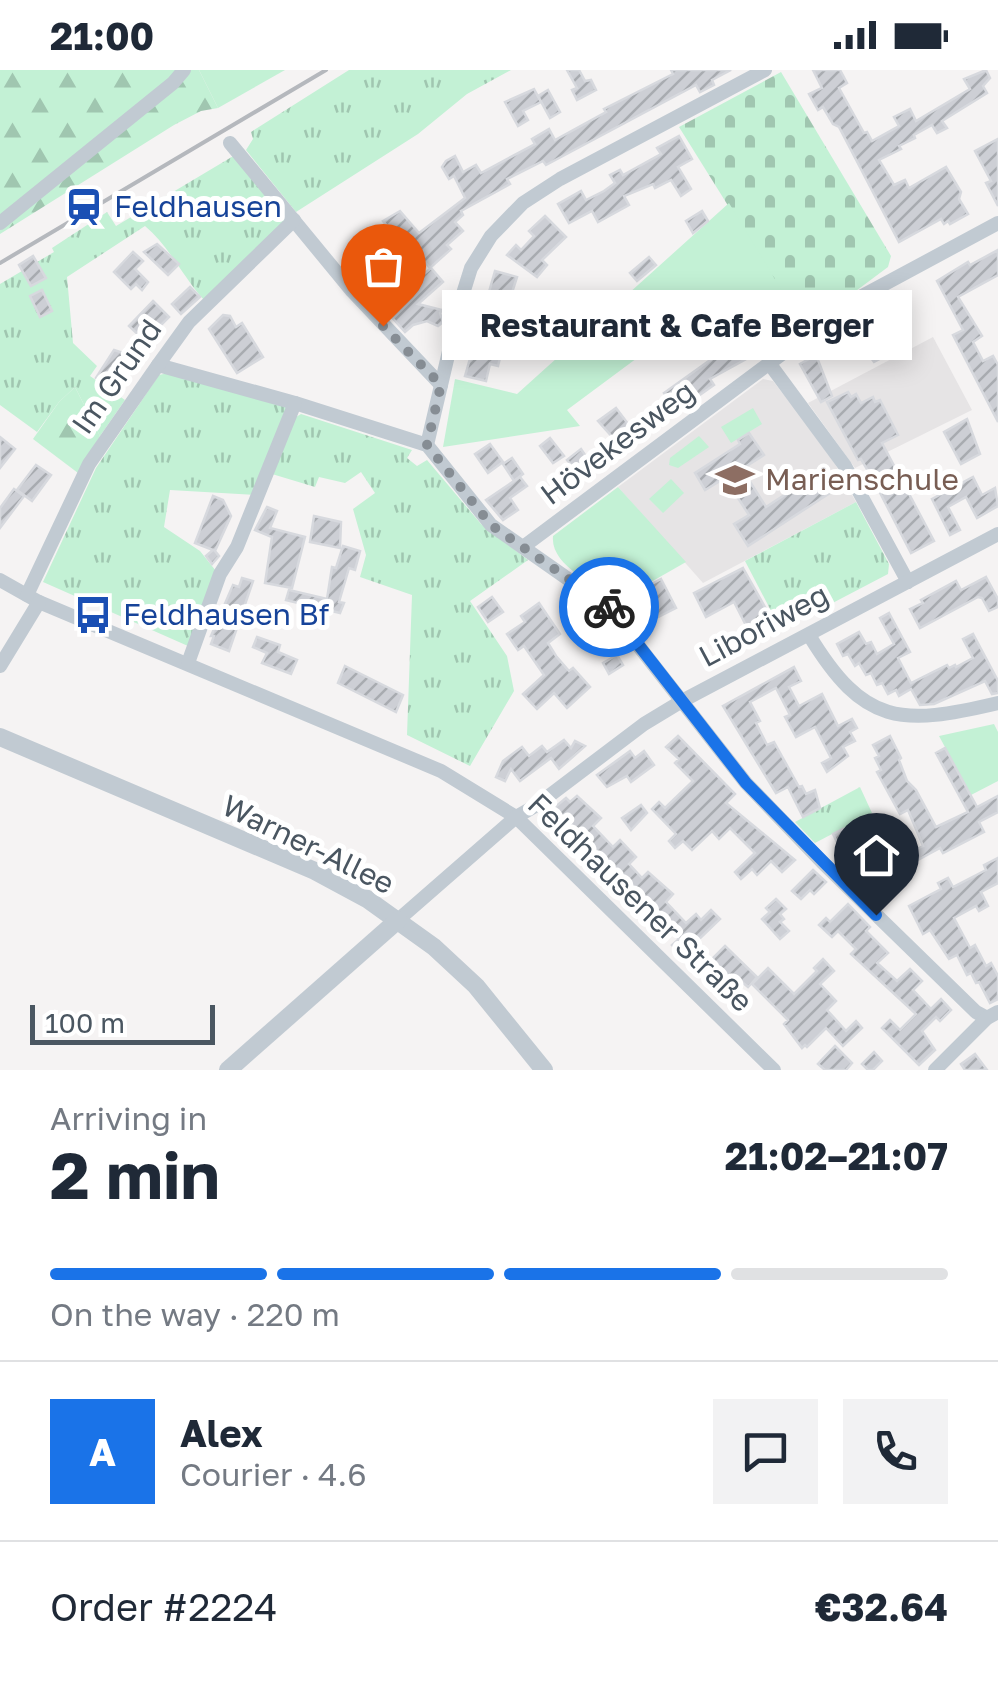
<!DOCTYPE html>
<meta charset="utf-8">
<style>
body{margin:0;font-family:"Golos Text",sans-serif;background:#f2f2f3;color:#1f2937;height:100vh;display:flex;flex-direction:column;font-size:38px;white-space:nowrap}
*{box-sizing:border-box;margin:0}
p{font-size:32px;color:#747a83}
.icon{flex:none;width:55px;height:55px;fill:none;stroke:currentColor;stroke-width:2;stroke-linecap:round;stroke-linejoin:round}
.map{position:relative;height:1000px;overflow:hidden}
.drawer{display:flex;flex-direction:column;background:#fff;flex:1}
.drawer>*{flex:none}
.scale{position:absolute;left:30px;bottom:25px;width:185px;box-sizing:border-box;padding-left:10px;border:5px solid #4a5661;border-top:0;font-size:28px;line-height:35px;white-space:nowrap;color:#4a5661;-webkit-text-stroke:8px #fff;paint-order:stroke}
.pin{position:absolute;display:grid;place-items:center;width:85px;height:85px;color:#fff;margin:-102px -42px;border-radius:50% 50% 50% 0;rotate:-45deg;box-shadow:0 0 10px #0007}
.pin .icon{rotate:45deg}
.courier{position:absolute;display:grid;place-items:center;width:100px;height:100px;margin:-50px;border:8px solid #1a73e8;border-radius:50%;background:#fff;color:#222;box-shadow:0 2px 12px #0007}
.bubble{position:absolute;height:70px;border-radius:0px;background:#fff;box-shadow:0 5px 25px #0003;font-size:32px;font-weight:700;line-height:70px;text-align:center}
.overview em{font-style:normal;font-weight:700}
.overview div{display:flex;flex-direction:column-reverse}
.overview{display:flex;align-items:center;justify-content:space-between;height:170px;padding:0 50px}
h1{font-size:65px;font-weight:700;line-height:75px}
.bar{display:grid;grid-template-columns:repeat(4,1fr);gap:15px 10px;align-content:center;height:120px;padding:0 50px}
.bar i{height:12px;border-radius:8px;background:#e0e1e3}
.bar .selected{background:#1a73e8}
.bar p{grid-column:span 4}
.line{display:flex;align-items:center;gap:25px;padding:0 50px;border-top:2px solid #e0e1e3}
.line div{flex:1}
.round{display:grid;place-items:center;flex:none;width:105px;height:105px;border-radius:0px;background:#f2f2f3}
.status{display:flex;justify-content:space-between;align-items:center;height:70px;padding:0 50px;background:#fff;direction:ltr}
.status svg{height:28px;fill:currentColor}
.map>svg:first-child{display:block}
.education{fill:#e6e4e5}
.grass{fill:url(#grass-tufts)}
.forest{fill:url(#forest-firs)}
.cemetery{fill:url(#cemetery-stones)}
.park{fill:#c3f1d5}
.building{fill:url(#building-hatch);stroke:#d7d9de;stroke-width:2.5}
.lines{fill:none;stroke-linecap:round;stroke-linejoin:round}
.minor{stroke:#c1cad2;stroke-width:14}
.tertiary{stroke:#c1cad2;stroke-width:18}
.rail{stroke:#b5b8bd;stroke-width:4}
.done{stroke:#868d94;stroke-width:10;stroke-dasharray:0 18}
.route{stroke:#1a73e8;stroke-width:12}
.labels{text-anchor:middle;stroke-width:10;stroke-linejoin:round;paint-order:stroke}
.transit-label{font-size:30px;fill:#164399;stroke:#fff;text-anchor:start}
.street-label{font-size:30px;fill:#4a5661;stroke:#fff}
.education-label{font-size:30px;fill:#785e54;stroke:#fff;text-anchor:start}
</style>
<div class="status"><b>21:00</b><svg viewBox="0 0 49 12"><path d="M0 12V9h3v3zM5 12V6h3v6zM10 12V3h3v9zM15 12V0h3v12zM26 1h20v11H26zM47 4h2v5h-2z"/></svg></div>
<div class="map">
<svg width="998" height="1000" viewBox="0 0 998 1000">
<defs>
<pattern id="grass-tufts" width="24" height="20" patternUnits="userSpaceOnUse" patternTransform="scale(2.5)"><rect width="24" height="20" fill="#c3f1d5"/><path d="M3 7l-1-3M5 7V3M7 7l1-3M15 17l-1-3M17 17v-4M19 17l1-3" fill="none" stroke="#a0c6b0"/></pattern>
<pattern id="forest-firs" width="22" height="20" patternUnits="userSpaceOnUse" patternTransform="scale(2.5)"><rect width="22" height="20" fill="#c3f1d5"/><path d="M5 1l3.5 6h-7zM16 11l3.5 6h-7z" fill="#a0c6b0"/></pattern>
<pattern id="cemetery-stones" width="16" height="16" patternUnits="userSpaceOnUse" patternTransform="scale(2.5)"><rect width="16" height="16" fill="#c3f1d5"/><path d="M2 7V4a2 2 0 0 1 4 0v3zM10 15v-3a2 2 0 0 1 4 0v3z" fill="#a0c6b0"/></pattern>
<pattern id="building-hatch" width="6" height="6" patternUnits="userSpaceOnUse" patternTransform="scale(2.5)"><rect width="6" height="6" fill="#cdcfd5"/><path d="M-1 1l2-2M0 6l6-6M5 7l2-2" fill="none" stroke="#a8abb0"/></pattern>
</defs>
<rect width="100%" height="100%" fill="#f5f3f3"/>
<g class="education">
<polygon points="933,267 972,340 855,398 808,333"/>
<polygon points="763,309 773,311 796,340 835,394 856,432 703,513 618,417"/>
</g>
<g class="grass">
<polygon points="349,0 511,0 467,24 418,64 296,142 246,80 253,69 251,62"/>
<path d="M235,85L288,150L204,230C183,207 169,176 145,156L67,207L73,273L97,296L90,306L125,330L100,366L75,317L59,332L37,362L0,335V214L54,182L52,178L107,142L116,156Z"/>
<polygon points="168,303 290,338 256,425 170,420 164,457 200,481 216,501 188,576 43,512 96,398 159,305"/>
<polygon points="301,344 412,380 407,388 417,396 427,390 481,454 528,490 470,531 507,586 514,621 470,696 407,665 412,525 360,507 366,485 353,439 375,423 361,402 345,413 319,407 315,417 272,404 296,347"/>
<polygon points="856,432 889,494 888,504 781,560 745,491"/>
<polygon points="860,717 872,743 815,773 795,752"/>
</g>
<g class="forest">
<polygon points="0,0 199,0 218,38 201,41 174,55 0,164"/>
<polygon points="75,317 100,366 78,403 33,369 59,332"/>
</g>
<polygon class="cemetery" points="781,2 891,186 888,197 805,259 679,57"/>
<g class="park">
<polygon points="199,0 285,0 218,38"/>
<polygon points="729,133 805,259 768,286 722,225 567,340 580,356 443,377 455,309 517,324"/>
<polygon points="753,338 762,354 731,373 721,357"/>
<polygon points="699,366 709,377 678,398 669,395 670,388"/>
<polygon points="671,409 684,423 663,443 649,429"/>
<path d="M618,417L686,492L616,532C596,514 550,496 553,466Z"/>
<polygon points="994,654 998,662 998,711 971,725 939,666"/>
</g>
<g class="building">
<polygon points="567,0 579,0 585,11 591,10 596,20 577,30 572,20 577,18"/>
<polygon points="671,0 731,0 712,10 714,15 700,22 696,15 546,95 543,91 507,109 510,114 461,141 463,145 455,152 463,161 447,175 451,179 430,198 402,165 398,169 383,151 400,141 419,163 465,128 454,106 449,109 442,97 446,91 455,86 463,102 476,95 481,103 535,74 532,69 549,59 555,70 606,42 604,39 673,4"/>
<polygon points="813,0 840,0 847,13 839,18 864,63 867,62 872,71 899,56 894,47 910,39 916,51 970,19 964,9 986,0 990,8 983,16 987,23 942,51 947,58 937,63 932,55 914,65 915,68 899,76 901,79 879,90 894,115 905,110 909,118 946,97 961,122 959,129 968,144 950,154 948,151 944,154 941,149 899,172 839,57 833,54 823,37 818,40 809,24 822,18"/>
<polygon points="534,19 541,32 523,41 528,50 518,56 505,32"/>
<polygon points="548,20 560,42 550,48 538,26"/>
<polygon points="679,66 692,89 678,97 691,119 681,126 671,110 655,118 653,114 624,126 629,135 598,152 592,141 569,153 558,134 581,121 586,130 604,121 615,113 610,105 620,100 623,105 661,84 657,78"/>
<polygon points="998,69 998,136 986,113 991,111 975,81"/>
<polygon points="702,141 708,151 693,163 686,151"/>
<polygon points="545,146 566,167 542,190 547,195 537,207 507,185 516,175 521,180 534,166 529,161"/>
<polygon points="157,174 179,194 168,205 144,182"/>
<polygon points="998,180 998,205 958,227 982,266 973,272 983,291 993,286 998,295 998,352 953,265 963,260 937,211 968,192 970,195"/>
<polygon points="133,182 143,191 135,199 148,212 142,220 136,214 131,219 114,202"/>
<polygon points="33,186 46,208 31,216 19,195"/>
<polygon points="649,187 656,195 637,211 630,203"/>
<polygon points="392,197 410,216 431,198 443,212 418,234 442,240 440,243 443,252 438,256 427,251 413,255 405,262 387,242 371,223 380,215 376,210"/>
<polygon points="495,201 517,207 493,282 501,284 498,296 490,294 486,311 465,306"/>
<polygon points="190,217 200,227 181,244 172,234"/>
<polygon points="42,220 52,241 40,247 30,226"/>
<polygon points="153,231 169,247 145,271 129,256"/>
<polygon points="223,245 230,246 236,257 242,253 263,287 237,303 209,259"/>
<polygon points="869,250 873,258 886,251 900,278 874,292 851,260"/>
<polygon points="734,273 746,289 710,309 714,315 677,341 664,323"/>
<polygon points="114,280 123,283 128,281 128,288 136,294 124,312 114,305 106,315 96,308"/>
<polygon points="816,285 832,326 821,332 800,294"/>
<polygon points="848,322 851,327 856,324 861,333 873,327 875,332 880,330 898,365 882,373 934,471 911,483 874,411 861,389 858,390 827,332"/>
<polygon points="616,338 638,367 623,379 598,351"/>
<polygon points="967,349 980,384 961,394 944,362"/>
<polygon points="749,363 764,385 742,399 766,437 824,399 836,419 748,476 734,454 749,445 725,408 705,420 695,403 740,374 738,370"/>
<polygon points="0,367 15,379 0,398"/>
<polygon points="550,368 564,386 553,393 540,376"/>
<polygon points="490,374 503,392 488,403 475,384"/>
<polygon points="581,379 587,388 593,383 602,394 582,409 567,390"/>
<polygon points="512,388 523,404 514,411 503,394"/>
<polygon points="36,395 51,405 32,431 17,420"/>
<polygon points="520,407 527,416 510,428 518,440 503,450 486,430"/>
<polygon points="973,407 982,425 995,418 998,436 977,448 966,427 948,437 960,460 950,465 932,429"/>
<polygon points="14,419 24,426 0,458 0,438"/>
<polygon points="213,426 223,430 231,446 215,481 219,486 212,494 206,486 213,480 195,473"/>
<polygon points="267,437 277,441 270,458 305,467 292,518 265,513 272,467 255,460"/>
<polygon points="314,446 341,452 340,478 310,472"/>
<polygon points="343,476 360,481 355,500 349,498 339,532 344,533 340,543 286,530 289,520 327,529 332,497 336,498"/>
<polygon points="743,498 775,555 752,567 734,532 706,547 694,523"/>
<polygon points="986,507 998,529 998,537 989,541 982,528 978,527 920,558 910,539 923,533 921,530 956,511 961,520"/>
<polygon points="242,508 253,511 229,581 211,574 214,566 211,566 233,515 239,517"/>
<polygon points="661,509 676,538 654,549 639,521"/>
<polygon points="492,527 503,542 488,552 478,537"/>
<polygon points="539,533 560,564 548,573 556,586 569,601 573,598 590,617 567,638 554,623 537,639 523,624 544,605 524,576 518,580 507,564 525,552 521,546"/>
<polygon points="889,543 910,582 898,588 911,613 947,595 949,598 955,595 956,597 973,588 963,569 973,564 998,611 998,623 992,624 985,611 934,634 920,635 911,619 899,626 896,620 888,624 882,613 877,615 871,603 866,605 859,593 855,596 848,584 843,586 837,574 859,562 866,574 871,572 877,584 894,574 880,548"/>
<polygon points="257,567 280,575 278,582 297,590 291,604 262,593 267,583 253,577"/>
<polygon points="617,585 623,595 609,604 603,593"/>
<polygon points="345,596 403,625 396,642 338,613"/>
<polygon points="794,597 801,611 789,617 799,636 822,624 838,656 852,649 857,658 850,662 855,671 843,677 848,686 827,702 822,693 831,688 815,657 796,667 785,647 790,645 776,618 750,632 760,651 756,653 767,675 774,672 799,717 802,716 806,724 815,720 820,738 803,747 788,717 776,723 723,636"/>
<polygon points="678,666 735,724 726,733 795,790 782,802 771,791 757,805 752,799 741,809 735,802 755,783 730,758 719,769 712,761 692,780 683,771 675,778 669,771 676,764 652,739 659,732 665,738 693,711 675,693 679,689 666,677"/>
<polygon points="890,666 901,688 899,690 907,711 916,720 936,757 968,742 936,683 945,678 977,737 998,726 998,742 979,752 984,762 943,783 940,778 868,817 861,802 854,806 833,764 843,759 848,769 858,764 876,799 923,776 908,740 900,744 877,702 881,700 875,688 879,686 873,675"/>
<polygon points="564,670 571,678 575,671 585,676 559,699 551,688 520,711 511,699 505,711 496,707 503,691 522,677 529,686 542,676 547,682"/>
<polygon points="630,681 635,688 644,681 654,695 631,712 627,706 607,717 597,705"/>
<polygon points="577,726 601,748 593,756 613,777 620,770 636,787 629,794 642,808 648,802 673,824 666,832 686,853 696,844 701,850 711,840 720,849 696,872 701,877 687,891 672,875 679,869 651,841 640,841 640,829 623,809 597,782 593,785 555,747 559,743 554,738 566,728 570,732"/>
<polygon points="641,735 647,743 631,760 622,748"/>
<polygon points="998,788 998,813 981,822 988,836 979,841 976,836 954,848 970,878 975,875 986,896 991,893 998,906 998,929 990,933 979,912 976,913 971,903 967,905 957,885 949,889 930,860 923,864 909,836 941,819 938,813 948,808 953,817 986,800 984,795"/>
<polygon points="813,800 826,812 814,824 810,820 801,829 792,821"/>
<polygon points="776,829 786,839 780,844 784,849 780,852 789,861 780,869 762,849 770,842 766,838"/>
<polygon points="848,834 870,857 866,861 888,883 877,893 897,911 910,899 922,911 913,920 931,939 941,929 951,940 940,951 936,947 922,961 935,980 919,995 882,958 890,950 900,960 916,944 851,884 856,879 838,861 832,867 819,855 826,848 830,852"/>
<polygon points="725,876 757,907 748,917 742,912 731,922 710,901 716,895 713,888"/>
<polygon points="823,889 834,901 820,914 836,931 827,940 846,961 856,951 862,958 843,976 826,958 807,977 805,975 802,978 784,954 788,950 752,914 768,898 794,924 817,901 814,898"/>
<polygon points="835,976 852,993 846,1000 825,1000 818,994"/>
<polygon points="874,982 882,991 873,1000 868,1000 862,994"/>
<polygon points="975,984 987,1000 965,1000 961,994"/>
</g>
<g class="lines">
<g class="minor">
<polyline points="230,73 352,221 441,315"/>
<polyline points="0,153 173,13 184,0"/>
<polyline points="769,293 845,396 908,512"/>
<polyline points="158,295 295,333 427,375 491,455 608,537 746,713 822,792 976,942 987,948"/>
<polyline points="427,375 461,230 471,198 491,166 523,133 560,109 765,0"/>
<polyline points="523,477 853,231 998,153"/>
<polyline points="0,510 39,532 441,701 516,747 774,1000"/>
<polyline points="27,525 89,394 158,295 189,252 294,150"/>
<path d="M809,565C864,656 901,656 998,633"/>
<polyline points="188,593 220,504 237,477 295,333"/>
<polyline points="0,596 39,532"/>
<polyline points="398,850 516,747 537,735 644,654 682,631 998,464"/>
<polyline points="935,1000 987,948 998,942"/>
</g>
<g class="tertiary">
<polyline points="0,667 315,801 367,829 434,877 476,916 544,1000"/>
<polyline points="228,1000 398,850"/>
</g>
<polyline class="rail" points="0,193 326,0"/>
</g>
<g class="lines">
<polyline class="done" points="383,256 441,315 427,375 491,455 609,537"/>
<polyline class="route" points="609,537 746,713 876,845"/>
</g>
<defs>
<g id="station-bare" transform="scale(3)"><path d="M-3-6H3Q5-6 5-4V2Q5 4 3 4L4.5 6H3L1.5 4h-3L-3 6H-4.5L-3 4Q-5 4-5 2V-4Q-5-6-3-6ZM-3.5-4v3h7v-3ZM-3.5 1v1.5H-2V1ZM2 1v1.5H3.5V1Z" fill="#1a4fb4" stroke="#fff" stroke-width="2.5" paint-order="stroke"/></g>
<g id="school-bare" transform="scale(3)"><path d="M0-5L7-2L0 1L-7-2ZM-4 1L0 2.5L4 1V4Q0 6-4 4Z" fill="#8d6e63" stroke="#fff" stroke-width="2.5" paint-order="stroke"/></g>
<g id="bus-bare" transform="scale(3)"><path d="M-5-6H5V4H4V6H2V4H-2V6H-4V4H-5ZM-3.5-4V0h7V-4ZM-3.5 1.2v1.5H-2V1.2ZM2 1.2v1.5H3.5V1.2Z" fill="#1a4fb4" stroke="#fff" stroke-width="2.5" paint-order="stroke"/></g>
</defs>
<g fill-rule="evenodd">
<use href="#station-bare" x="84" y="137"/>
<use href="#school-bare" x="735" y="410"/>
<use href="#bus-bare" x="93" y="545"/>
</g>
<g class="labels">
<g class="transit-label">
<text x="114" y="147">Feldhausen</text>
<text x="123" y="555">Feldhausen Bf</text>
</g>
<g class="street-label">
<text transform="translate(117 307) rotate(-55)" y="10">Im Grund</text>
<text transform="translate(618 373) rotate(-37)" y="10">Hövekesweg</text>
<text transform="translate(764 556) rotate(-28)" y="10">Liboriweg</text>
<text transform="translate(308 775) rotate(26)" y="10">Warner-Allee</text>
<text transform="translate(640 833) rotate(44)" y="10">Feldhausener Straße</text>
</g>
<g class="education-label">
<text x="765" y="420">Marienschule</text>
</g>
</g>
</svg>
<div class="scale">100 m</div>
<div class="pin" style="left:383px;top:256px;background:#ea580c"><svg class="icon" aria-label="bag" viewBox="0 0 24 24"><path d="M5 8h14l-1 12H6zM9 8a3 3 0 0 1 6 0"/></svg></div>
<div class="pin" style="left:876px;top:845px;background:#1f2937"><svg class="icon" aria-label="home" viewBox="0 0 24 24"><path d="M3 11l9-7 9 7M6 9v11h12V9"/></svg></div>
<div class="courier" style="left:609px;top:537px"><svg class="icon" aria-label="bike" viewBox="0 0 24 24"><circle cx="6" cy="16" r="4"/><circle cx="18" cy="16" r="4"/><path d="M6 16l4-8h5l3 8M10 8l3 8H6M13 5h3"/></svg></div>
<div class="bubble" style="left:442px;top:220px;width:470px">Restaurant &amp; Cafe Berger</div>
</div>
<section class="drawer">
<div class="overview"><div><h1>2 min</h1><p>Arriving in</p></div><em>21:02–21:07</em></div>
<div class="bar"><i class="selected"></i><i class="selected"></i><i class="selected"></i><i></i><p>On the way · 220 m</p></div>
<div class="line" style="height:180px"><b class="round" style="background:#1a73e8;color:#fff">A</b><div><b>Alex</b><p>Courier · 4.6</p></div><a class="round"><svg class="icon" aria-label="chat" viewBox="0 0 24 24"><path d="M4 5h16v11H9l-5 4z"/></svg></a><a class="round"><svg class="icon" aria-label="phone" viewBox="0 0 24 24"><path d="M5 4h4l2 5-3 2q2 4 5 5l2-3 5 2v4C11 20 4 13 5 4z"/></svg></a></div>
<div class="line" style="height:130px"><div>Order #2224</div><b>€32.64</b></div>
</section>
